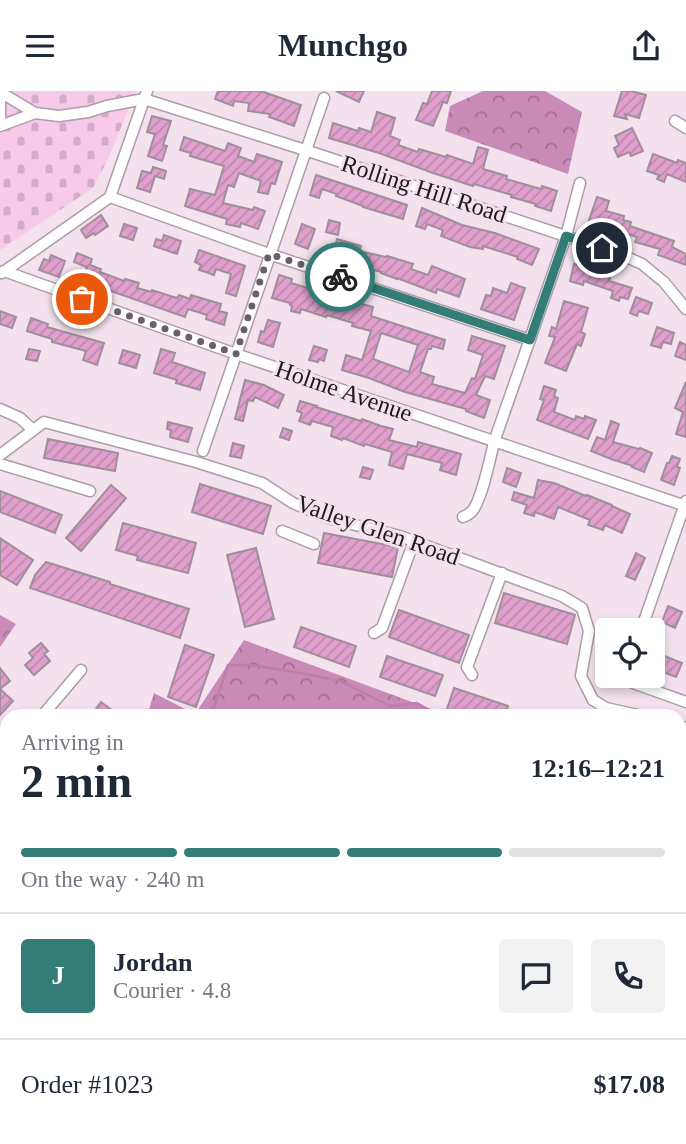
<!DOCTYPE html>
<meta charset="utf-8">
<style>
body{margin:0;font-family:Georgia,serif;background:#f2f2f3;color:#1f2937;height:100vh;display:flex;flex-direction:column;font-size:26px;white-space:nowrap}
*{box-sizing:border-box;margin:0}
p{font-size:23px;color:#747a83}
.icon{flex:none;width:38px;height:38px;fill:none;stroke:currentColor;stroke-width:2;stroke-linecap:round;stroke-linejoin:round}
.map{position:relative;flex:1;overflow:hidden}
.drawer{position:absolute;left:0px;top:618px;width:686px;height:436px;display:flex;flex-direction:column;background:#fff;border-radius:21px 21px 0 0;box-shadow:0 4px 10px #0003}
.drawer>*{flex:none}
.tools{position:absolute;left:595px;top:527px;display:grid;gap:14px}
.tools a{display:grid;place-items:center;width:70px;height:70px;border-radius:7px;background:#fff;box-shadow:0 4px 10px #0003;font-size:35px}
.pin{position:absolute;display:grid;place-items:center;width:60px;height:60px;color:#fff;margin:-30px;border:4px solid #fff;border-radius:50%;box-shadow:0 2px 7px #0007}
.courier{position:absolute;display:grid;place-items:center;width:70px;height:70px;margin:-35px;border:5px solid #347c76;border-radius:50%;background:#fff;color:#222;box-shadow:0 2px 9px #0007}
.overview em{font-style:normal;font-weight:700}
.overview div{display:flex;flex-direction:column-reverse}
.overview{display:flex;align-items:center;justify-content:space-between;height:119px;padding:0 21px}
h1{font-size:46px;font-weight:700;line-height:52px}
.bar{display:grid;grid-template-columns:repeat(4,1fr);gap:10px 7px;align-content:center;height:84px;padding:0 21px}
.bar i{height:9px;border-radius:5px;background:#e0e1e3}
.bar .on{background:#347c76}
.bar p{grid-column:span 4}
.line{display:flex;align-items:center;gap:18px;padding:0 21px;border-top:2px solid #e0e1e3}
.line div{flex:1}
.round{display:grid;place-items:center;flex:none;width:74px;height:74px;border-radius:7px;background:#f2f2f3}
header{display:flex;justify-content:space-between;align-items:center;height:91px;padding:0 21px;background:#fff;font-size:32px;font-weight:700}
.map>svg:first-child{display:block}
.built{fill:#eed6e6}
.forest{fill:url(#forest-crowns)}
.cemetery{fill:url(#cemetery-stones)}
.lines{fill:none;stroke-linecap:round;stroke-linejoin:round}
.stream{stroke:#bd7eab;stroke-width:2.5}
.building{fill:url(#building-hatch);stroke:#9f8f9a;stroke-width:2;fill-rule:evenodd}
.minor-casing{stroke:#ac9da7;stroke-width:13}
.path{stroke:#837880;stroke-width:2;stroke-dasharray:3.5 3.5;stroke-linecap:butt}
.minor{stroke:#fff;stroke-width:10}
.done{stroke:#695f66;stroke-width:7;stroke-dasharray:0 12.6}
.route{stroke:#347c76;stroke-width:9}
.labels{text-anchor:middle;stroke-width:6;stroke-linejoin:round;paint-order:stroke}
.street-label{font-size:24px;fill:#1e191d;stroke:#f3e2ed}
</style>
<header><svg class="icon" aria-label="menu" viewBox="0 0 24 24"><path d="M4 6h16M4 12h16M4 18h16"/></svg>Munchgo<svg class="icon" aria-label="share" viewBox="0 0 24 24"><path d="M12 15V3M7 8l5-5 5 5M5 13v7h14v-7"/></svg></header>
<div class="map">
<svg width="686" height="1053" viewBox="0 0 686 1053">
<defs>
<pattern id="forest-crowns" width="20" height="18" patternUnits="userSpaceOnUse" patternTransform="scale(1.75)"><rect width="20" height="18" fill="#ca8ab8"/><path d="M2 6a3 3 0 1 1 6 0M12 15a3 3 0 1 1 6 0" fill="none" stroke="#a37095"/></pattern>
<pattern id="cemetery-stones" width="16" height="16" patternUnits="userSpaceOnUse" patternTransform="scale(1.75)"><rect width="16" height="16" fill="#f6cae8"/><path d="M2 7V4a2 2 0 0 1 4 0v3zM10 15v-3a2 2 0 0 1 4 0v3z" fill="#d2adc7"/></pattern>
<pattern id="building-hatch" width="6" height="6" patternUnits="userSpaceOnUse" patternTransform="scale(1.75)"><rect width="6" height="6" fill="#e09fcd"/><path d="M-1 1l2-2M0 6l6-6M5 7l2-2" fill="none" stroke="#c088b0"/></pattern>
</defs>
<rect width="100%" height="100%" fill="#f3e2ed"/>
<polygon class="built" points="0,916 7,925 7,1045 0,1051"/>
<g class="forest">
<polygon points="483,0 545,0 582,21 568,83 445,40 450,15"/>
<polygon points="0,524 16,533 0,556"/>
<polygon points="244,549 450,625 147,625 154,602 195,623"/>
<polygon points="679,760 686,763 686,797 679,799"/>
<polygon points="686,976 686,1053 529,1053 537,1046 679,1046 679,977"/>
</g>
<polygon class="cemetery" points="0,0 136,0 108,68 93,97 0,159"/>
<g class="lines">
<g class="stream">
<polyline points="203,625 214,616 228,574 251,574 295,581 340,590 390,615 417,612 439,625"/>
<polyline points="679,783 686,785"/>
<polyline points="679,986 686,985"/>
<polyline points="534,1053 544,1046"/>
</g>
</g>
<g class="building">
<polygon points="218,0 261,0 301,14 294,35 269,26 270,23 248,20 249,12 234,10 233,15 215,8"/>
<polygon points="336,0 364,0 359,11"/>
<polygon points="432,0 451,0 447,12 443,11 433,35 416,29 423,12 427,13"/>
<polygon points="622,0 631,0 646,4 639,27 625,23 627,28 614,25"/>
<polygon points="377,21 395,27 390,45 400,49 398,54 418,61 419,58 446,66 447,64 473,73 478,56 488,59 483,78 507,85 506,88 541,98 542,95 557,100 551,120 535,115 536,113 511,106 512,104 474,93 473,95 433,82 379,62 329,47 333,32 358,40 359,37 371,41"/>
<polygon points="152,25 171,30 163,54 167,55 162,70 148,65 155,43 147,41"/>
<polygon points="632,37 643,60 631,65 629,61 618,66 614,57 619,54 615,45"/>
<polygon points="184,46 225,60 228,52 241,57 238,65 254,71 257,63 282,71 275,93 271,92 268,103 258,101 261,90 239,82 234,96 228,94 223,112 253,119 254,116 265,120 258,138 241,132 240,136 226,133 227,128 185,115 190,98 215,104 224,75 190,65 191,62 180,59"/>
<polygon points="653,63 677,72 678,69 686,72 686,91 667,83 664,91 657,88 659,84 647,80"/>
<polygon points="153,76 166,80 164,88 155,85 150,101 137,97 142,80 151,82"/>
<polygon points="316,84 407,114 403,128 363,116 363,115 336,105 337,103 322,98 319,107 310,104"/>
<polygon points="597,106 609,110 606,120 624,125 623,129 631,131 630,135 674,150 672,156 686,163 686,174 658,164 660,158 635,151 637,146 610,138 611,136 589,129"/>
<polygon points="422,117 462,134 495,142 539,158 532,174 517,168 518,166 483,155 483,158 470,156 441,145 443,139 427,133 425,138 416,135"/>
<polygon points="101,124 108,135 95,144 94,142 86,147 81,139"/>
<polygon points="329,129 340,132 338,144 326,141"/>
<polygon points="124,133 137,137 133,149 120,145"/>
<polygon points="302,133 315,138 308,158 295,153"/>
<polygon points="164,144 181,150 177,163 154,155 156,148 162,150"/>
<polygon points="337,148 361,155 359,160 386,166 387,165 413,173 411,178 428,184 432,175 465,188 459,206 437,198 436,202 397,187 397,188 381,182 382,181 357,175 332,166"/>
<polygon points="199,159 245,175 236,205 226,202 231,183 216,178 214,184 199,179 201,174 195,171"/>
<polygon points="77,162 92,168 90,174 101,178 100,181 124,190 125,188 139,192 137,197 152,201 152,199 177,207 179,204 190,208 191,204 221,213 219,220 227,222 224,234 206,228 207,224 188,218 185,226 82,190 87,176 74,171"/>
<polygon points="51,164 65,170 59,186 39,179 44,168 49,170"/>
<polygon points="574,173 587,177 587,179 610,187 609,190 632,197 628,208 620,206 619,210 611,207 613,200 584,190 583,194 570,190"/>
<path d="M279,184L292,188L291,192L318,200L319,199L359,214V212L373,216L371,225L445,249L443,258L432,255L431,258H428L420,281L434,286L432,293L465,302L472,287L475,288L483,264L468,259L472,245L505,255L494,288L485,285L476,304L490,309L484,327L466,320V318L405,301L369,287L342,279L346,264L362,269L371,240L352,235L353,232L327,224L326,226L301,218L300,222L291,220L292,215L290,214V212L272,207ZM381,242L418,254L409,281L373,268Z"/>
<polygon points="511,192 525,197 514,229 481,218 486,204 491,205 493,197 507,202"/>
<polygon points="636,206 652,212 648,223 639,220 637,225 630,222"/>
<polygon points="564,210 588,217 581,241 585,243 581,255 577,253 566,280 545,272 555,246 549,245 552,236 556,238"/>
<polygon points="0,220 16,226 12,237 0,233"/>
<polygon points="31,227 48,233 47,236 104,252 97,274 83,269 86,260 52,251 52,248 27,240"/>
<polygon points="268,229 280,232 273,256 258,251 261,240 264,241"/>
<polygon points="657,236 674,242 671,253 663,251 661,257 651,254"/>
<polygon points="680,251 686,254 686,269 675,265"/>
<polygon points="314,255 327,259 324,270 319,268 318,271 309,269"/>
<polygon points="29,258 40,260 37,270 26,268"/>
<polygon points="161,258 175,262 172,271 205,282 200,299 176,292 177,289 154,282"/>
<polygon points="123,259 140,264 136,277 119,272"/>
<polygon points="245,289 264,294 284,304 278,317 255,306 253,310 248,309 243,330 235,328"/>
<polygon points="686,291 686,346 676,343 683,321 675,317"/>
<polygon points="544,295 556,299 554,305 558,307 554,321 575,329 576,325 584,328 585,325 596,329 588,348 537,329 544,309 540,308"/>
<polygon points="300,310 317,315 316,316 361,330 362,328 381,335 393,338 389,349 417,356 418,351 461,363 456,384 440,379 442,372 407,363 403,378 389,374 392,361 365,353 364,355 343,347 342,349 331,345 333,336 312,330 310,334 299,330 302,322 297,320"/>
<polygon points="611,330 619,333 613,351 639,358 640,357 652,362 644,381 632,376 633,375 611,368 591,360 597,346 605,349"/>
<polygon points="168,331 192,337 188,351 170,346 171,339 167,338"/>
<polygon points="283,337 292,340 289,349 280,346"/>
<polygon points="48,348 118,362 115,380 44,367"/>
<polygon points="233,352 244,355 241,367 230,365"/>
<polygon points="672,365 680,368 677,376 680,377 674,394 661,389 667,372 669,372"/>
<polygon points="363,376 373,379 370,388 360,386"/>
<polygon points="507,377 521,382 516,396 503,391"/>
<polygon points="538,389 554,392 586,405 587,404 612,414 612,415 630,423 622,442 605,434 603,439 588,434 590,429 558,416 554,428 535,421 534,425 524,422 527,414 512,409 514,401 534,407"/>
<polygon points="200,393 271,415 263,443 192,421"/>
<polygon points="111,394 126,407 81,460 66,447"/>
<polygon points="0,400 62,424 55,442 0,421"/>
<polygon points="123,432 196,452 188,482 137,469 138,465 116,459"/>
<polygon points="324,442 398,456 392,486 318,472"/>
<polygon points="0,447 33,469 17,494 0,484"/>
<polygon points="256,457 274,528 245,536 227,464"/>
<polygon points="636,462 645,467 635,489 626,485"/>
<polygon points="46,471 110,491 110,493 189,518 180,547 30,497 35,484"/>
<polygon points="504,502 575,524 567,553 495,532"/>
<polygon points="668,515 682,521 675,537 662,531"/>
<polygon points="399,519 469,544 459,572 389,546"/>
<polygon points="301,536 356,555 349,576 294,556"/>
<polygon points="41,552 48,560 44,563 50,570 34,584 25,574 33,567 29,562"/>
<polygon points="185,554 214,564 196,616 168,606"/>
<polygon points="653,557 663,560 662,564 682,572 676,586 653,577"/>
<polygon points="387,565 443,584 435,605 380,586"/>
<polygon points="0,577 10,590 0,598 13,610 0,624"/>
<polygon points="454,597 508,615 505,625 467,625 447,618"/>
<polygon points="101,611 120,625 91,625"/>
</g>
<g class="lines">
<g class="minor-casing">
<g id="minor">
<polyline points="0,1 35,22"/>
<polyline points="0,28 0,1"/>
<polyline points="675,30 686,37"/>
<polyline points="0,35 35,22 59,25 88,21 107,15 144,8 305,59 620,163 642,173 664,191 686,218"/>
<polyline points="110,106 269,163 530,249"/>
<polyline points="4,180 236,263 686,415"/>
<polyline points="2,182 110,106 147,0"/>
<polyline points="0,318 20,327 33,339"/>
<polyline points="203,360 324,7"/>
<polyline points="0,364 44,331 196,371 262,392 293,412 331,428 400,445 562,505 582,517 589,540 581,585 593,609 606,617 642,625"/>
<polyline points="0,373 90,400"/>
<path d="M463,426C468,424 470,423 473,419C482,407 490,368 494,351L566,145L580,92"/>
<polyline points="282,440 314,453"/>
<polyline points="641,539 686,410"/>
<polyline points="374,542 382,537 414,450"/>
<polyline points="472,584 467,576 502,482"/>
<polyline points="632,584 633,592 686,611"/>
<polyline points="42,625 81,579"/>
<polyline points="679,635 686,637"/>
<polyline points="0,674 7,666"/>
<polyline points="0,879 7,874"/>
<polyline points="0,895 7,904"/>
<polyline points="679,910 686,912"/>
<polyline points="117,1046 121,1053"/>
<polyline points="364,1046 371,1053"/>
<polyline points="0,1052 7,1045"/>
<polyline points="150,1053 155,1046"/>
<polyline points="259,1053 265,1046"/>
<polyline points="457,1053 463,1046"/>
</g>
</g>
<polyline class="path" points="2,979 7,978"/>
<use href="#minor" class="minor"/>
</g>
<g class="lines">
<polyline class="done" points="82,208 236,263 269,163 340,186"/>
<polyline class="route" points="340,186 530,249 566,145 602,157"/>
</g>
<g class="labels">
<g class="street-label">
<text transform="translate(424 98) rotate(18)" y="8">Rolling Hill Road</text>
<text transform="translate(344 300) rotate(19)" y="8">Holme Avenue</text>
<text transform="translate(378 439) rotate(19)" y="8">Valley Glen Road</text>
</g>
</g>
</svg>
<div class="tools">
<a><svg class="icon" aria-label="locate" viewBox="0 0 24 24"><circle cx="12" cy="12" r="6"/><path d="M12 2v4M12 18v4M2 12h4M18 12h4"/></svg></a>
</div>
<div class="pin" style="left:82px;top:208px;background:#ea580c"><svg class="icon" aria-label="bag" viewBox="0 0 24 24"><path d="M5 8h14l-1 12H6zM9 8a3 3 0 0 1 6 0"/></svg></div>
<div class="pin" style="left:602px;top:157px;background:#1f2937"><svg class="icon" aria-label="home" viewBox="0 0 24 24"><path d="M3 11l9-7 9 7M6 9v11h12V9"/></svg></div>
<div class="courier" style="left:340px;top:186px"><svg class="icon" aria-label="bike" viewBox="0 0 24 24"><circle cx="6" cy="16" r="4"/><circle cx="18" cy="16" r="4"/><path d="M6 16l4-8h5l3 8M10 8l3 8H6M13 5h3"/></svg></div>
<section class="drawer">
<div class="overview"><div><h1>2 min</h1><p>Arriving in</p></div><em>12:16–12:21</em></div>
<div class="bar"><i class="on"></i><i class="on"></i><i class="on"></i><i></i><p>On the way · 240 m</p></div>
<div class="line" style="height:126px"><b class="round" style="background:#347c76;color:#fff">J</b><div><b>Jordan</b><p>Courier · 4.8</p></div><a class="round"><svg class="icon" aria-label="chat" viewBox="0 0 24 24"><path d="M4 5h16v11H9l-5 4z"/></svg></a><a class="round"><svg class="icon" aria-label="phone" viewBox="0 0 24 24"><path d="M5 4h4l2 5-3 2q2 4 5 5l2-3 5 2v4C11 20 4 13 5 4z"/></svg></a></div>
<div class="line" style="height:91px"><div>Order #1023</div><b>$17.08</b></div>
</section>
</div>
